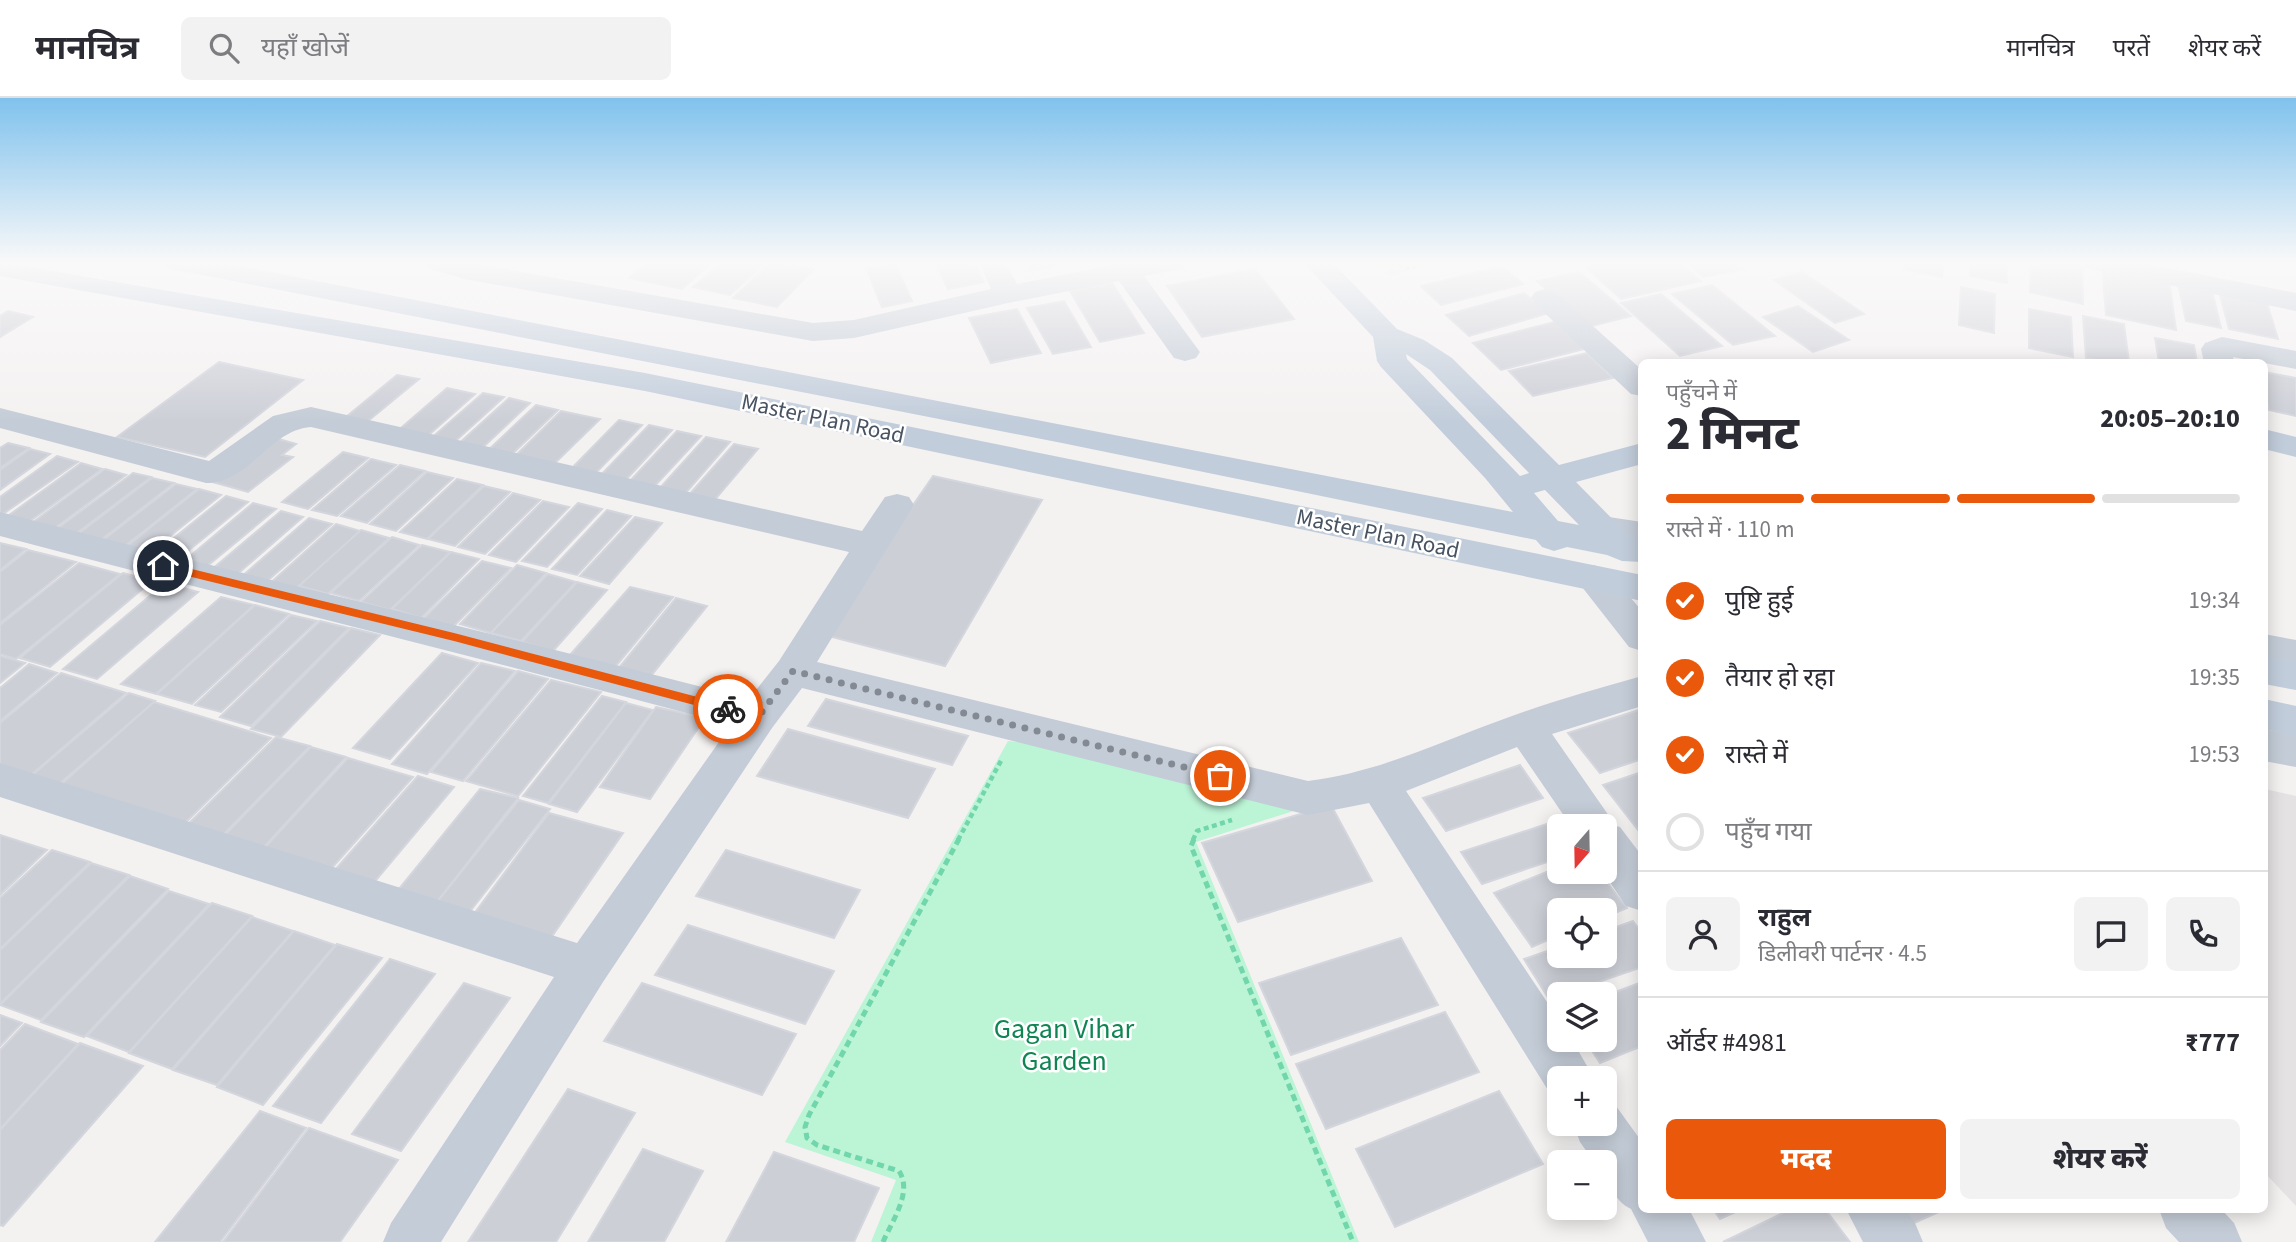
<!DOCTYPE html>
<html lang="hi">
<meta charset="utf-8">
<style>
body{margin:0;font-family:"Source Sans 3","Noto Sans Devanagari",sans-serif;background:#f2f2f3;color:#2b2b33;height:100vh;display:flex;flex-direction:column;font-size:26px;white-space:nowrap}
*{box-sizing:border-box;margin:0}
p{font-size:23px;color:#7c7c81}
.icon{flex:none;width:38px;height:38px;fill:none;stroke:currentColor;stroke-width:2;stroke-linecap:round;stroke-linejoin:round}
.map{position:relative;flex:1;overflow:hidden}
.drawer{position:absolute;left:1638px;top:261px;width:630px;height:854px;display:flex;flex-direction:column;background:#fff;border-radius:10px;box-shadow:0 4px 18px #0003}
.drawer>*{flex:none}
.needle{width:46px;rotate:200deg}
.controls{position:absolute;left:1547px;top:716px;display:grid;gap:14px}
.controls a{display:grid;place-items:center;width:70px;height:70px;border-radius:10px;background:#fff;box-shadow:0 4px 18px #0003;font-size:35px}
.pin{position:absolute;display:grid;place-items:center;width:60px;height:60px;color:#fff;margin:-30px;border:4px solid #fff;border-radius:50%;box-shadow:0 2px 7px #0007}
.courier{position:absolute;display:grid;place-items:center;width:70px;height:70px;margin:-35px;border:5px solid #ea580c;border-radius:50%;background:#fff;color:#222;box-shadow:0 2px 9px #0007}
.headline em{font-style:normal;font-weight:800}
.headline div{display:flex;flex-direction:column-reverse}
.headline{display:flex;align-items:center;justify-content:space-between;height:119px;padding:0 28px}
h1{font-size:46px;font-weight:800;line-height:52px}
.bar{display:grid;grid-template-columns:repeat(4,1fr);gap:10px 7px;align-content:center;height:84px;padding:0 28px}
.bar i{height:9px;border-radius:5px;background:#e1e1e2}
.bar .selected{background:#ea580c}
.bar p{grid-column:span 4}
.line{display:flex;align-items:center;gap:18px;padding:0 28px;border-top:2px solid #e1e1e2}
.line div{flex:1}
.round{display:grid;place-items:center;flex:none;width:74px;height:74px;border-radius:10px;background:#f2f2f3}
ol{padding:0 28px;list-style:none}
li{display:flex;align-items:center;gap:21px;height:77px}
li p{margin-inline-start:auto}
li .icon{padding:7px;border-radius:50%;background:#ea580c;color:#fff;stroke-width:4}
li:last-child{color:#7c7c81}
li i{width:38px;height:38px;border:4px solid #e1e1e2;border-radius:50%}
.button{display:flex;gap:14px;margin-top:auto;padding:14px 28px}
.button a{flex:1;height:80px;border-radius:10px;background:#ea580c;color:#fff;font-size:28px;font-weight:800;line-height:80px;text-align:center}
.button a+a{background:#f2f2f3;color:#2b2b33}
header{display:flex;align-items:center;gap:42px;box-sizing:border-box;height:98px;padding:0 35px;background:#fff;border-bottom:2px solid #e1e1e2}
header strong{font-size:33px}
nav{display:flex;gap:38px;margin-inline-start:auto;font-size:24px}
.search{width:490px;height:63px;background:#f2f2f3;display:flex;align-items:center;gap:18px;box-sizing:border-box;padding:0 24px;border-radius:10px;color:#7c7c81;font-size:26px}
.map>svg:first-child{display:block}
.education{fill:#e5e2e3}
.green{fill:#bcf4d6}
.building{fill:#cdcfd7;stroke:#d4d6dd;stroke-width:2}
.lines{fill:none;stroke-linecap:round;stroke-linejoin:round}
.path-far2{stroke:#71d6ab;stroke-width:3.5;stroke-dasharray:4.5 2.5;stroke-linecap:butt}
.path-far1{stroke:#71d6ab;stroke-width:4.5;stroke-dasharray:5 3.5;stroke-linecap:butt}
.path{stroke:#71d6ab;stroke-width:5;stroke-dasharray:7 4.5;stroke-linecap:butt}
.street{fill:#c4ccd7;fill-rule:evenodd}
.secondary{fill:#c2cddb;fill-rule:evenodd}
.route{fill:#ea580c}
.done{stroke:#848a93;stroke-width:7;stroke-dasharray:0 12.6}
.labels{text-anchor:middle;stroke-width:5;stroke-linejoin:round;paint-order:stroke}
.street-label{font-size:23px;fill:#475361;stroke:#fff}
.near-park-label{font-size:28px;fill:#0e8552;stroke:#fff}
</style>
<header>
<strong>मानचित्र</strong>
<div class="search"><svg class="icon" aria-label="search" viewBox="0 0 24 24"><circle cx="10" cy="10" r="6"/><path d="M15 15l6 6"/></svg>यहाँ खोजें</div>
<nav><a>मानचित्र</a><a>परतें</a><a>शेयर करें</a></nav>
</header>
<div class="map">
<svg width="2296" height="1144" viewBox="0 0 2296 1144">
<rect width="100%" height="100%" fill="#f4f1f1"/>
<polygon class="education" points="2265,691 2296,698 2296,1108 2265,1075"/>
<g class="green">
<polygon points="1376,164 1455,164 1389,177"/>
<polygon points="1008,643 1069,649 1309,708 1196,744 1359,1144 871,1144 896,1082 785,1044"/>
</g>
<g class="building">
<polygon points="648,164 712,164 682,191 629,180"/>
<polygon points="723,164 767,164 730,197 693,189"/>
<polygon points="771,164 814,171 777,209 733,200"/>
<polygon points="935,164 974,164 984,184 948,191"/>
<polygon points="1026,164 1078,164 1031,172"/>
<polygon points="1580,164 1678,164 1701,183 1621,201"/>
<polygon points="1686,164 1734,164 1744,171 1703,179"/>
<polygon points="1904,164 1943,164 1942,179 1903,171"/>
<polygon points="1970,164 2006,164 2007,185 1970,178"/>
<polygon points="2031,164 2068,164 2082,167 2083,206 2030,194"/>
<polygon points="895,165 912,203 882,209 866,170"/>
<polygon points="1502,168 1523,186 1441,207 1421,188"/>
<polygon points="2102,168 2169,181 2176,232 2106,217"/>
<polygon points="1255,171 1294,221 1202,239 1167,188"/>
<polygon points="1579,174 1631,218 1588,229 1537,183"/>
<polygon points="1802,174 1864,216 1835,225 1774,182"/>
<polygon points="2177,181 2211,188 2221,230 2186,223"/>
<polygon points="1112,185 1144,235 1100,244 1070,193"/>
<polygon points="1712,187 1775,238 1733,247 1672,196"/>
<polygon points="1961,189 1995,196 1994,235 1959,227"/>
<polygon points="2219,193 2266,202 2278,241 2229,231"/>
<polygon points="1524,195 1549,215 1469,238 1446,217"/>
<polygon points="1661,196 1722,248 1680,258 1621,205"/>
<polygon points="1064,203 1091,249 1053,256 1027,210"/>
<polygon points="1798,208 1849,242 1813,254 1763,219"/>
<polygon points="1017,211 1041,255 991,265 969,220"/>
<polygon points="2029,211 2071,219 2073,259 2029,250"/>
<polygon points="8,213 33,219 0,239 0,218"/>
<polygon points="2083,218 2124,226 2129,264 2107,264 2086,260"/>
<polygon points="1558,223 1588,250 1501,272 1473,245"/>
<polygon points="2155,240 2194,247 2197,264 2159,264"/>
<polygon points="1587,255 1613,280 1533,298 1509,273"/>
<polygon points="219,264 303,282 205,359 117,339"/>
<polygon points="2264,274 2296,280 2296,318 2269,312 2264,291"/>
<polygon points="397,277 419,281 362,328 340,324"/>
<polygon points="447,290 475,296 422,343 394,336"/>
<polygon points="483,295 504,299 450,348 428,343"/>
<polygon points="509,300 530,305 478,354 455,349"/>
<polygon points="536,307 558,312 506,362 483,357"/>
<polygon points="561,313 600,321 549,371 510,363"/>
<polygon points="619,322 642,327 592,379 569,373"/>
<polygon points="649,327 672,332 624,384 600,378"/>
<polygon points="677,333 701,338 653,390 629,384"/>
<polygon points="268,338 296,346 282,357 293,359 248,394 209,383"/>
<polygon points="706,339 730,344 684,397 659,391"/>
<polygon points="8,345 29,350 0,370 0,350"/>
<polygon points="734,346 758,351 713,404 688,398"/>
<polygon points="30,351 50,356 0,392 0,372"/>
<polygon points="343,354 368,360 308,411 282,404"/>
<polygon points="57,358 78,364 0,418 0,399"/>
<polygon points="371,361 396,367 337,418 312,412"/>
<polygon points="81,365 102,371 26,426 5,420"/>
<polygon points="400,367 425,373 367,425 341,418"/>
<polygon points="105,371 126,377 51,433 29,427"/>
<polygon points="427,374 453,380 396,433 370,426"/>
<polygon points="133,375 151,379 77,435 58,430"/>
<polygon points="933,378 1042,402 945,568 824,537"/>
<polygon points="152,380 174,385 101,442 78,436"/>
<polygon points="457,381 483,387 427,441 400,434"/>
<polygon points="176,386 197,391 125,448 103,442"/>
<polygon points="484,388 510,394 455,448 428,441"/>
<polygon points="199,391 221,397 149,455 127,448"/>
<polygon points="513,395 540,402 485,456 458,449"/>
<polygon points="226,398 248,404 177,462 154,456"/>
<polygon points="543,403 569,409 516,464 489,457"/>
<polygon points="253,405 276,411 205,470 183,464"/>
<polygon points="578,405 602,411 547,469 522,463"/>
<polygon points="607,412 631,418 577,477 552,471"/>
<polygon points="281,413 303,419 234,479 211,472"/>
<polygon points="635,419 662,425 609,486 580,478"/>
<polygon points="309,420 332,426 264,486 240,480"/>
<polygon points="336,426 360,433 292,494 268,487"/>
<polygon points="361,432 389,440 328,496 299,488"/>
<polygon points="392,439 419,447 359,503 331,495"/>
<polygon points="0,445 26,451 0,472"/>
<polygon points="422,447 450,454 390,512 361,504"/>
<polygon points="28,452 76,464 0,525 0,474"/>
<polygon points="451,454 479,461 421,520 392,511"/>
<polygon points="482,463 511,470 453,529 423,521"/>
<polygon points="79,465 120,476 16,561 0,556 0,527"/>
<polygon points="517,467 546,475 491,535 460,526"/>
<polygon points="123,475 152,483 50,569 20,560"/>
<polygon points="548,476 576,484 521,543 491,535"/>
<polygon points="577,484 607,492 553,553 522,544"/>
<polygon points="165,485 198,494 97,581 63,571"/>
<polygon points="630,489 673,499 615,569 570,557"/>
<polygon points="221,499 254,507 156,596 121,586"/>
<polygon points="676,500 707,508 650,579 618,571"/>
<polygon points="255,507 289,516 192,606 157,596"/>
<polygon points="291,517 317,523 221,614 195,607"/>
<polygon points="320,523 349,530 251,628 220,619"/>
<polygon points="351,530 380,537 281,639 251,631"/>
<polygon points="442,555 478,565 390,661 353,650"/>
<polygon points="0,558 25,565 0,585"/>
<polygon points="481,565 515,573 427,676 392,666"/>
<polygon points="29,566 57,575 0,623 0,590"/>
<polygon points="518,573 548,581 463,683 431,674"/>
<polygon points="61,575 126,595 23,684 0,676 0,625"/>
<polygon points="551,582 601,594 518,698 466,683"/>
<polygon points="129,595 155,603 51,693 24,684"/>
<polygon points="602,598 626,604 548,705 523,698"/>
<polygon points="826,601 968,638 952,667 808,628"/>
<polygon points="154,604 271,640 180,730 57,690"/>
<polygon points="626,605 653,612 577,714 549,706"/>
<polygon points="656,609 705,620 650,701 600,689"/>
<polygon points="1642,611 1642,661 1600,675 1568,635"/>
<polygon points="788,631 935,671 908,720 757,678"/>
<polygon points="276,639 310,648 213,747 178,736"/>
<polygon points="311,649 346,659 253,761 214,748"/>
<polygon points="348,660 413,679 322,781 255,760"/>
<polygon points="1520,667 1543,700 1446,733 1423,700"/>
<polygon points="1642,674 1642,737 1603,687"/>
<polygon points="418,678 454,689 366,794 326,782"/>
<polygon points="480,691 518,700 429,814 390,802"/>
<polygon points="519,702 550,711 461,825 429,814"/>
<polygon points="1331,707 1372,783 1238,824 1202,745"/>
<polygon points="549,715 623,735 544,850 465,828"/>
<polygon points="1556,723 1559,728 1559,760 1482,786 1461,754"/>
<polygon points="0,737 47,752 0,797"/>
<polygon points="52,752 90,764 0,851 0,800"/>
<polygon points="726,752 860,792 834,840 696,798"/>
<polygon points="91,765 129,777 0,906 0,852"/>
<polygon points="1559,769 1559,774 1599,774 1627,810 1605,819 1605,812 1559,812 1559,837 1532,849 1494,795"/>
<polygon points="130,778 168,791 41,922 0,907"/>
<polygon points="169,793 209,806 84,939 41,924"/>
<polygon points="212,805 252,818 129,954 87,938"/>
<polygon points="252,819 293,833 172,971 129,955"/>
<polygon points="1633,823 1642,835 1642,869 1549,901 1524,861 1559,849 1559,858 1605,858 1605,833"/>
<polygon points="688,827 834,873 805,926 655,877"/>
<polygon points="294,833 335,847 217,987 173,972"/>
<polygon points="1401,840 1438,907 1291,957 1259,885"/>
<polygon points="337,846 382,860 263,1007 217,989"/>
<polygon points="390,861 435,876 321,1025 273,1008"/>
<polygon points="1642,884 1642,948 1600,965 1585,942 1605,942 1605,898"/>
<polygon points="464,885 510,900 401,1053 352,1036"/>
<polygon points="642,885 796,936 762,997 604,943"/>
<polygon points="1445,914 1479,974 1326,1031 1296,966"/>
<polygon points="0,917 22,925 0,948"/>
<polygon points="25,926 78,946 0,1031 0,952"/>
<polygon points="80,945 143,968 3,1128 0,1127 0,1032"/>
<polygon points="568,991 635,1015 556,1144 468,1144"/>
<polygon points="1499,993 1543,1066 1395,1129 1356,1051"/>
<polygon points="260,1013 306,1030 220,1144 155,1144"/>
<polygon points="309,1030 398,1062 340,1144 223,1144"/>
<polygon points="643,1051 703,1073 664,1144 588,1144"/>
<polygon points="774,1054 879,1090 854,1144 726,1144"/>
<polygon points="1713,1111 1742,1111 1720,1121"/>
<polygon points="1791,1111 1825,1111 1850,1144 1723,1144"/>
<polygon points="1901,1111 1945,1111 1912,1126"/>
</g>
<g class="lines">
<polyline class="path-far2" points="1385,164 1407,170 1448,164"/>
<g class="path-far1">
<polyline points="958,742 1002,661"/>
<polyline points="1193,742 1197,733 1232,722"/>
</g>
<g class="path">
<polyline points="1194,741 1191,748 1353,1144"/>
<path d="M883,1144C892,1123 913,1094 899,1073L817,1047L807,1040L805,1029L809,1017L959,741"/>
</g>
<g class="street">
<polygon points="424,164 464,164 813,225 854,222 991,191 979,164 1005,164 1017,186 1109,168 1107,164 1186,164 1183,170 1144,178 1200,254 1196,260 1185,263 1174,260 1119,183 1008,205 854,240 813,243 464,181 428,170"/>
<polygon points="2082,164 2136,164 2296,195 2296,213 2096,172 2086,170"/>
<polygon points="1545,191 1555,194 1642,272 1642,298 1631,296 1535,206 1531,200 1535,194"/>
<polygon points="2222,239 2296,253 2296,271 2233,259 2234,264 2204,264 2201,251 2205,245"/>
<path d="M311,309L862,433L885,399L897,396L909,399L914,407L817,564L1308,683C1381,674 1444,642 1512,618C1555,602 1598,591 1642,578V608L1552,636L1616,728L1620,729L1642,758V813L1626,808L1603,774L1605,728H1571L1517,649L1406,693L1559,922V942H1572L1594,980H1559V1000L1551,997L1369,705L1308,717L802,590L772,630L603,884L441,1144H383L391,1125L554,879L0,699V665L577,845L731,627C488,561 243,502 0,438V414C250,478 500,537 749,601L779,563L849,454L311,329C269,332 250,385 206,385L0,330V310L209,363L273,318Z"/>
<polygon points="1602,418 1642,424 1642,448 1590,438 1585,430 1590,422"/>
<polygon points="1593,467 1606,471 1642,513 1642,553 1629,549 1575,480 1580,471"/>
<polygon points="2264,536 2296,542 2296,570 2264,564"/>
<polygon points="2264,631 2296,637 2296,669 2264,663"/>
<path d="M1605,1004L1616,1008L1642,1044V1111H1689L1706,1144H1648L1631,1111C1614,1103 1605,1081 1605,1064H1594L1580,1044L1573,1026H1605Z"/>
<polygon points="1846,1111 1905,1111 1915,1125 1923,1144 1863,1144"/>
<polygon points="2159,1111 2221,1111 2234,1125 2242,1144 2179,1144 2166,1130"/>
</g>
<g class="secondary">
<polygon points="0,164 645,275 1642,477 1642,503 645,293 0,178"/>
<path d="M163,164H218L1513,414L1485,380L1381,269L1377,263L1373,239L1303,164H1332L1397,231L1424,242L1452,260L1559,367L1642,345V366L1576,384L1629,438L1642,440V464L1622,463L1607,457L1567,449L1554,453L1542,449L1536,442L1062,345L177,172L167,170ZM1406,256L1430,272L1529,375L1520,378L1407,261ZM1545,392L1579,427L1558,423L1534,395Z"/>
<polygon points="2264,331 2296,339 2296,359 2264,351"/>
<polygon points="2264,558 2296,564 2296,592 2264,586"/>
<polygon points="2264,601 2296,608 2296,638 2264,631"/>
</g>
</g>
<linearGradient id="sky" x2="0" y2="1"><stop stop-color="#80c2ed"/><stop offset="0.51" stop-color="#faf9f9"/><stop offset="1" stop-color="#faf9f9" stop-opacity="0"/></linearGradient>
<rect width="2296" height="324" fill="url(#sky)"/>
<polygon class="route" points="163,464 454,535 728,607 734,611 728,616 454,543 159,471 158,468"/>
<g class="lines">
<polyline class="done" points="728,611 758,619 793,573 1220,678"/>
</g>
<g class="labels">
<g class="street-label">
<text transform="translate(823 320) rotate(12)" y="8">Master Plan Road</text>
<text transform="translate(1378 435) rotate(12)" y="8">Master Plan Road</text>
</g>
<g class="near-park-label">
<text x="1064" y="940">Gagan Vihar<tspan x="1064" dy="32">Garden</tspan></text>
</g>
</g>
</svg>
<div class="controls">
<a><svg class="needle" viewBox="-14 -14 28 28"><path d="M0-13l5 13h-10z" fill="#e53935"/><path d="M0 13l5-13h-10z" fill="#7c7c81"/></svg></a>
<a><svg class="icon" aria-label="locate" viewBox="0 0 24 24"><circle cx="12" cy="12" r="6"/><path d="M12 2v4M12 18v4M2 12h4M18 12h4"/></svg></a>
<a><svg class="icon" aria-label="layers" viewBox="0 0 24 24"><path d="M12 4l9 5-9 5-9-5zM3 14l9 5 9-5"/></svg></a>
<a>+</a>
<a>−</a>
</div>
<div class="pin" style="left:1220px;top:678px;background:#ea580c"><svg class="icon" aria-label="bag" viewBox="0 0 24 24"><path d="M5 8h14l-1 12H6zM9 8a3 3 0 0 1 6 0"/></svg></div>
<div class="pin" style="left:163px;top:468px;background:#1f2937"><svg class="icon" aria-label="home" viewBox="0 0 24 24"><path d="M3 11l9-7 9 7M6 9v11h12V9"/></svg></div>
<div class="courier" style="left:728px;top:611px"><svg class="icon" aria-label="bike" viewBox="0 0 24 24"><circle cx="6" cy="16" r="4"/><circle cx="18" cy="16" r="4"/><path d="M6 16l4-8h5l3 8M10 8l3 8H6M13 5h3"/></svg></div>
<section class="drawer">
<div class="headline"><div><h1>2 मिनट</h1><p>पहुँचने में</p></div><em>20:05–20:10</em></div>
<div class="bar"><i class="selected"></i><i class="selected"></i><i class="selected"></i><i></i><p>रास्ते में · 110 m</p></div>
<ol>
<li><svg class="icon" aria-label="check" viewBox="0 0 24 24"><path d="M5 12l5 5 9-10"/></svg>पुष्टि हुई<p>19:34</p></li>
<li><svg class="icon" aria-label="check" viewBox="0 0 24 24"><path d="M5 12l5 5 9-10"/></svg>तैयार हो रहा<p>19:35</p></li>
<li><svg class="icon" aria-label="check" viewBox="0 0 24 24"><path d="M5 12l5 5 9-10"/></svg>रास्ते में<p>19:53</p></li>
<li><i></i>पहुँच गया</li>
</ol>
<div class="line" style="height:126px"><a class="round"><svg class="icon" aria-label="person" viewBox="0 0 24 24"><circle cx="12" cy="8" r="4"/><path d="M4 21q1-7 8-7t8 7"/></svg></a><div><b>राहुल</b><p>डिलीवरी पार्टनर · 4.5</p></div><a class="round"><svg class="icon" aria-label="chat" viewBox="0 0 24 24"><path d="M4 5h16v11H9l-5 4z"/></svg></a><a class="round"><svg class="icon" aria-label="phone" viewBox="0 0 24 24"><path d="M5 4h4l2 5-3 2q2 4 5 5l2-3 5 2v4C11 20 4 13 5 4z"/></svg></a></div>
<div class="line" style="height:91px"><div>ऑर्डर #4981</div><b>₹777</b></div>
<div class="button"><a>मदद</a><a>शेयर करें</a></div>
</section>
</div>
